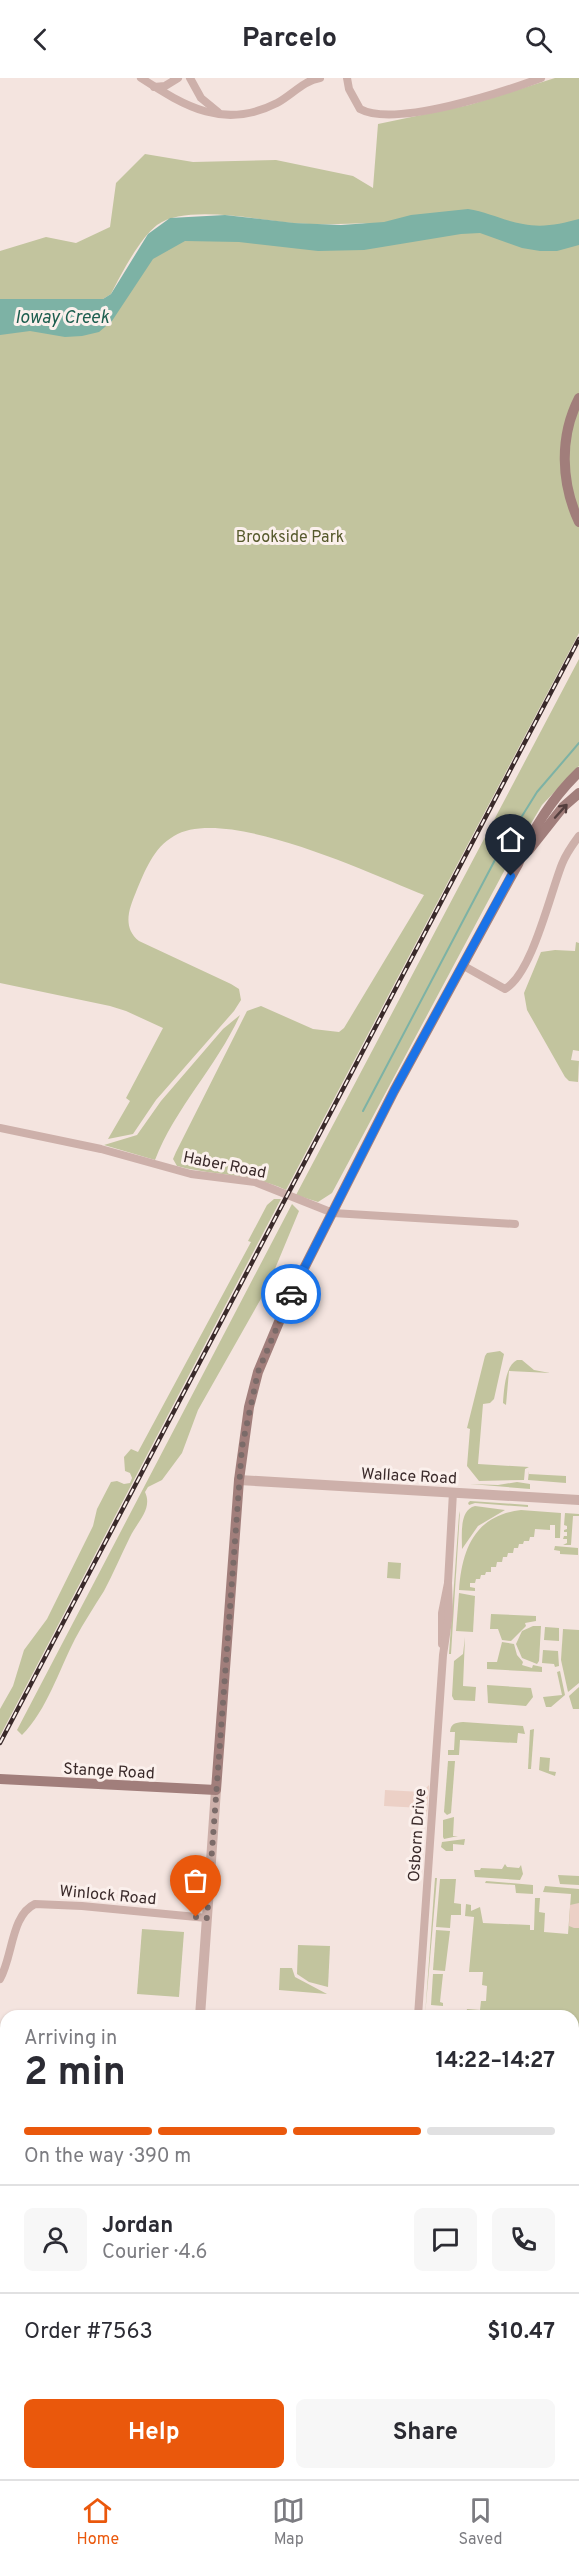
<!DOCTYPE html>
<meta charset="utf-8">
<style>
body{margin:0;font-family:Overpass,sans-serif;background:#f7f7f7;color:#2b2b33;height:100vh;display:flex;flex-direction:column;font-size:22px;white-space:nowrap}
*{box-sizing:border-box;margin:0}
p{font-size:20px;color:#7c7c81}
.icon{flex:none;width:33px;height:33px;fill:none;stroke:currentColor;stroke-width:2;stroke-linecap:round;stroke-linejoin:round}
.map{position:relative;flex:1;overflow:hidden}
.details{position:absolute;left:0px;top:1932px;width:579px;height:470px;display:flex;flex-direction:column;background:#fff;border-radius:18px 18px 0 0;box-shadow:0 2px 4px #0004}
.details>*{flex:none}
.pin{position:absolute;display:grid;place-items:center;width:51px;height:51px;color:#fff;margin:-62px -26px;border-radius:50% 50% 50% 0;rotate:-45deg;box-shadow:0 0 6px #0007}
.pin .icon{rotate:45deg}
.courier{position:absolute;display:grid;place-items:center;width:60px;height:60px;margin:-30px;border:4px solid #1a73e8;border-radius:50%;background:#fff;color:#222;box-shadow:0 2px 8px #0007}
.summary em{font-style:normal;font-weight:700}
.summary div{display:flex;flex-direction:column-reverse}
.summary{display:flex;align-items:center;justify-content:space-between;height:102px;padding:0 24px}
h1{font-size:39px;font-weight:700;line-height:45px}
.bar{display:grid;grid-template-columns:repeat(4,1fr);gap:9px 6px;align-content:center;height:72px;padding:0 24px}
.bar i{height:8px;border-radius:4px;background:#e1e1e2}
.bar .on{background:#ea580c}
.bar p{grid-column:span 4}
.line{display:flex;align-items:center;gap:15px;padding:0 24px;border-top:2px solid #e1e1e2}
.line div{flex:1}
.round{display:grid;place-items:center;flex:none;width:63px;height:63px;border-radius:9px;background:#f7f7f7}
.cta{display:flex;gap:12px;margin-top:auto;padding:12px 24px}
.cta a{flex:1;height:69px;border-radius:9px;background:#ea580c;color:#fff;font-size:24px;font-weight:700;line-height:69px;text-align:center}
.cta a+a{background:#f7f7f7;color:#2b2b33}
header{display:flex;justify-content:space-between;align-items:center;height:78px;padding:0 24px;background:#fff;font-size:27px;font-weight:700}
.dock{display:flex;justify-content:space-around;align-items:center;height:84px;border-top:2px solid #e1e1e2;background:#fff;font-size:16px;color:#7c7c81}
.dock a{display:grid;justify-items:center;gap:3px}
.dock .on{color:#ea580c}
.map>svg:first-child{display:block}
.green{fill:#c2c49e}
.plaza{fill:#ecd0c6}
.water{fill:#7db2a5}
.lines{fill:none;stroke-linecap:round;stroke-linejoin:round}
.stream{stroke:#7db2a5;stroke-width:2}
.minor{stroke:#cdb0aa;stroke-width:8}
.tertiary{stroke:#cdb0aa;stroke-width:10}
.secondary{stroke:#a17e7b;stroke-width:10}
.rail-casing{stroke:#3a2a2a;stroke-width:4.5}
.rail{stroke:#fbf0ec;stroke-width:2;stroke-dasharray:7;stroke-linecap:butt}
.oneway{stroke:#543f3e}
.done{stroke:#7b6b69;stroke-width:6;stroke-dasharray:0 10.8}
.route{stroke:#1a73e8;stroke-width:8}
.labels{text-anchor:middle;stroke-width:6;stroke-linejoin:round;paint-order:stroke}
.park-label{font-size:16px;fill:#56592c;stroke:#fbf0ec}
.street-label{font-size:16px;fill:#3a2a2a;stroke:#fbf0ec}
.water-label{font-size:18px;font-style:italic;fill:#1d5e4f;stroke:#fbf0ec}
</style>
<header><svg class="icon" aria-label="back" viewBox="0 0 24 24"><path d="M15 5l-7 7 7 7"/></svg>Parcelo<svg class="icon" aria-label="search" viewBox="0 0 24 24"><circle cx="10" cy="10" r="6"/><path d="M15 15l6 6"/></svg></header>
<div class="map">
<svg width="579" height="2401" viewBox="0 0 579 2401">
<rect width="100%" height="100%" fill="#f4e4df"/>
<g class="green">
<path d="M555,0H579V555L286,1112C251,1095 214,1098 177,1088L173,1081L176,1074L247,933L261,928L313,951L339,954L344,950L424,817C371,796 226,727 174,758C153,770 145,793 136,814C129,831 122,849 139,863L231,906L239,911L241,922L234,933L156,1022L133,1056L108,1061L130,1023L126,1020L163,950L126,933L110,928L0,905V243L100,237L165,153L288,155L371,145C345,146 319,147 293,145C257,142 187,126 157,147C140,160 121,196 111,216L103,221H0V173L46,159L76,165L110,149L116,105L145,76L193,84L276,82L353,98L373,110L378,46L469,27Z"/>
<polygon points="579,581 579,688 542,727 517,769 332,1115 318,1124 296,1117"/>
<polygon points="576,864 579,865 579,973 573,972 571,982 579,983 578,1004 569,1003 565,999 527,932 524,915 541,874 555,872 575,873"/>
<path d="M240,937C217,988 175,1030 155,1082L104,1067L137,1057L161,1023L223,951Z"/>
<polygon points="274,1121 281,1121 0,1658 0,1631 13,1608 24,1572 47,1541 93,1448 97,1431 111,1404 117,1403 124,1406 130,1405 132,1400 130,1395 125,1393 124,1379 131,1371 138,1374 251,1164 248,1163 267,1127"/>
<path d="M292,1126L299,1133L267,1210L198,1332L182,1375L162,1402L148,1409L145,1414C153,1431 137,1444 130,1459C121,1477 113,1496 104,1513C94,1529 84,1544 75,1561C59,1592 47,1632 22,1657L17,1652Z"/>
<polygon points="500,1273 504,1276 494,1321 490,1325 483,1326 478,1386 529,1389 525,1391 524,1402 479,1403 467,1388 470,1351 467,1350 485,1278 487,1275"/>
<path d="M517,1282H522L534,1292L550,1295L509,1293L506,1327L503,1325C504,1312 505,1288 517,1282Z"/>
<polygon points="529,1393 529,1396 566,1398 566,1405 528,1402"/>
<polygon points="517,1404 530,1406 530,1411 470,1406 498,1407"/>
<polygon points="470,1423 528,1427 528,1429 475,1425 469,1427 468,1425"/>
<path d="M475,1428L505,1432L478,1448L462,1471C462,1457 459,1432 475,1428Z"/>
<path d="M521,1432L561,1435L560,1460H555V1447H550V1452L535,1451L534,1459H530L529,1463H524L523,1466H519L518,1470H514L513,1475H508L507,1479H503L502,1484H497L496,1489H491V1494H486L485,1497H481L480,1501H476L475,1505H470V1509L475,1510V1513L459,1512C462,1471 475,1437 521,1432Z"/>
<polygon points="460,1433 451,1576 449,1576 459,1437"/>
<polygon points="565,1435 579,1436 579,1438 573,1438 571,1467 563,1467 567,1465 567,1461 563,1461 564,1458 567,1458 567,1454 564,1454 564,1452 567,1451 567,1448 564,1447"/>
<polygon points="555,1468 578,1470 578,1477 560,1476 560,1473 554,1472"/>
<polygon points="388,1484 401,1485 400,1501 387,1500"/>
<polygon points="459,1515 475,1518 473,1554 456,1553"/>
<polygon points="491,1536 536,1538 536,1543 525,1545 526,1548 511,1563 502,1562 498,1551 490,1551"/>
<polygon points="533,1548 541,1548 539,1583 537,1586 522,1580 516,1566 522,1553"/>
<polygon points="545,1549 559,1550 559,1563 544,1562"/>
<polygon points="563,1551 579,1552 579,1605 568,1614 561,1582"/>
<polygon points="465,1559 463,1608 476,1609 475,1623 454,1622 452,1618 454,1583 463,1576"/>
<polygon points="502,1564 514,1566 517,1577 523,1584 522,1587 532,1590 533,1587 542,1589 542,1594 487,1591 487,1584 497,1584"/>
<polygon points="543,1572 558,1573 559,1588 555,1589 554,1586 542,1585"/>
<polygon points="560,1593 565,1617 551,1629 546,1629 543,1619 562,1617 557,1594"/>
<polygon points="487,1607 531,1610 533,1619 526,1628 488,1625"/>
<polygon points="579,1609 579,1631 573,1631 569,1618"/>
<path d="M463,1644L523,1648L525,1656L518,1655L517,1665L460,1662L459,1677H448V1672H454L455,1654H450C451,1645 455,1645 463,1644Z"/>
<polygon points="534,1651 531,1691 528,1691 530,1652"/>
<polygon points="540,1679 550,1680 549,1693 556,1694 555,1698 539,1692"/>
<polygon points="448,1683 455,1683 451,1735 447,1737 444,1734"/>
<polygon points="454,1739 453,1758 458,1758 444,1761 443,1759 443,1742"/>
<polygon points="465,1761 464,1767 453,1766 453,1773 446,1773 441,1769 442,1764"/>
<polygon points="505,1786 507,1789 519,1790 521,1787 523,1796 520,1802 475,1799 474,1792 480,1792 481,1790 502,1791"/>
<polygon points="558,1797 579,1798 579,1807 560,1806"/>
<polygon points="435,1800 437,1800 425,1938"/>
<polygon points="440,1801 456,1801 454,1825 461,1826 461,1837 451,1837 450,1850 436,1849"/>
<polygon points="486,1803 533,1807 533,1816 516,1815 515,1807 485,1805"/>
<polygon points="545,1808 579,1811 579,2057 573,2058 573,1938 466,1938 467,1931 480,1932 481,1923 486,1923 487,1908 482,1907 483,1894 469,1894 474,1839 465,1838 466,1826 471,1827 471,1833 480,1829 483,1845 530,1847 530,1852 534,1852 535,1820 540,1820 539,1834 545,1835 544,1854 568,1856 571,1816 543,1814"/>
<polygon points="142,1851 184,1854 179,1919 137,1916"/>
<polygon points="436,1852 450,1853 445,1893 433,1892"/>
<polygon points="298,1867 330,1868 328,1909 309,1904 297,1896"/>
<polygon points="280,1890 292,1890 295,1899 327,1916 279,1912"/>
<polygon points="433,1896 443,1896 440,1924 443,1925 443,1928 431,1927"/>
<polygon points="579,2084 579,2116 573,2110 573,2090"/>
<polygon points="573,2272 579,2273 579,2296 573,2295"/>
<polygon points="573,2299 579,2300 579,2362 573,2361"/>
<polygon points="0,2341 6,2345 6,2396 21,2396 21,2400 39,2401 0,2401"/>
</g>
<g class="plaza">
<polygon points="429,1707 427,1738 422,1730 384,1728 385,1712 422,1714"/>
<polygon points="579,1825 579,1850 574,1850 569,1848 570,1827"/>
<polygon points="579,2145 579,2237 573,2236 573,2208"/>
</g>
<path class="water" d="M468,131C488,134 504,143 523,146C543,150 560,146 579,141V167L557,173H540L522,170L480,155L461,156L364,172L318,173L239,164L185,163L153,181L112,243L99,254L82,258L65,259L30,253L0,257V221H103L111,216L148,156L170,140L225,137L294,145L341,147L384,144L411,137Z"/>
<g class="lines">
<polyline class="stream" points="363,1033 496,780 537,714 579,665"/>
<g class="minor">
<path d="M141,0C186,29 224,52 277,25C292,17 303,3 320,0"/>
<polyline points="190,0 201,20 218,34"/>
<path d="M347,0L349,11L360,31C395,50 503,14 541,0"/>
<polyline points="154,9 165,8 178,0"/>
<path d="M462,887L505,911C532,896 550,816 562,786C566,776 573,766 579,758"/>
<polyline points="0,1050 101,1071 191,1096 255,1104 333,1135 515,1146"/>
<polyline points="442,1566 442,1535 448,1505 453,1414"/>
<path d="M0,1901C13,1878 11,1837 35,1826L82,1828L207,1840"/>
<polyline points="418,1938 443,1577 449,1536 448,1505"/>
<polyline points="0,2023 6,2023"/>
<polyline points="573,2058 579,2057"/>
<polyline points="387,2401 387,2396"/>
</g>
<g class="tertiary">
<polyline points="239,1402 579,1422"/>
<polyline points="200,1938 216,1712"/>
<polyline points="181,2396 181,2401"/>
</g>
<g class="secondary">
<path d="M579,320C559,359 561,405 579,444"/>
<polyline points="529,772 563,729 579,715"/>
<path d="M0,1701L216,1712L239,1402L249,1329L258,1294L289,1220L394,1013L518,786C533,750 551,721 579,694"/>
</g>
<g class="rail-casing">
<polyline id="rail" points="0,1665 579,561"/>
</g>
<use href="#rail" class="rail"/>
</g>
<defs><path id="oneway-shaft" d="M-6 0H5M1.5-3L5.5 0L1.5 3" fill="none" stroke-width="1.6" stroke-linecap="round" stroke-linejoin="round" transform="scale(1.5)"/></defs>
<use class="oneway" href="#oneway-shaft" transform="translate(561 733) rotate(-48)"/>
<g class="lines">
<polyline class="done" points="196,1839 207,1840 242,1369 258,1294 291,1216"/>
<polyline class="route" points="291,1216 394,1013 511,798"/>
</g>
<g class="labels">
<g class="park-label">
<text x="290" y="464">Brookside Park</text>
</g>
<g class="street-label">
<text transform="translate(225 1086) rotate(11)" y="6">Haber Road</text>
<text transform="translate(409 1397) rotate(3)" y="6">Wallace Road</text>
<text transform="translate(109 1692) rotate(3)" y="6">Stange Road</text>
<text transform="translate(416 1757) rotate(-86)" y="6">Osborn Drive</text>
<text transform="translate(108 1816) rotate(5)" y="6">Winlock Road</text>
</g>
<g class="water-label">
<text x="62" y="245">Ioway Creek</text>
</g>
</g>
</svg>
<div class="pin" style="left:196px;top:1839px;background:#ea580c"><svg class="icon" aria-label="bag" viewBox="0 0 24 24"><path d="M5 8h14l-1 12H6zM9 8a3 3 0 0 1 6 0"/></svg></div>
<div class="pin" style="left:511px;top:798px;background:#1f2937"><svg class="icon" aria-label="home" viewBox="0 0 24 24"><path d="M3 11l9-7 9 7M6 9v11h12V9"/></svg></div>
<div class="courier" style="left:291px;top:1216px"><svg class="icon" aria-label="car" viewBox="0 0 24 24"><path d="M5 17H2v-5l4-1 3-4h7l3 4 3 1v5h-3M9 17h6M6 11h13"/><circle cx="7" cy="17" r="2"/><circle cx="17" cy="17" r="2"/></svg></div>
<section class="details">
<div class="summary"><div><h1>2 min</h1><p>Arriving in</p></div><em>14:22–14:27</em></div>
<div class="bar"><i class="on"></i><i class="on"></i><i class="on"></i><i></i><p>On the way · 390 m</p></div>
<div class="line" style="height:108px"><a class="round"><svg class="icon" aria-label="person" viewBox="0 0 24 24"><circle cx="12" cy="8" r="4"/><path d="M4 21q1-7 8-7t8 7"/></svg></a><div><b>Jordan</b><p>Courier · 4.6</p></div><a class="round"><svg class="icon" aria-label="chat" viewBox="0 0 24 24"><path d="M4 5h16v11H9l-5 4z"/></svg></a><a class="round"><svg class="icon" aria-label="phone" viewBox="0 0 24 24"><path d="M5 4h4l2 5-3 2q2 4 5 5l2-3 5 2v4C11 20 4 13 5 4z"/></svg></a></div>
<div class="line" style="height:78px"><div>Order #7563</div><b>$10.47</b></div>
<div class="cta"><a>Help</a><a>Share</a></div>
</section>
</div>
<nav class="dock">
<a class="on"><svg class="icon" aria-label="home" viewBox="0 0 24 24"><path d="M3 11l9-7 9 7M6 9v11h12V9"/></svg>Home</a>
<a><svg class="icon" aria-label="map" viewBox="0 0 24 24"><path d="M3 6l6-2 6 2 6-2v14l-6 2-6-2-6 2zM9 4v14M15 6v14"/></svg>Map</a>
<a><svg class="icon" aria-label="saved" viewBox="0 0 24 24"><path d="M7 4h10v16l-5-4-5 4z"/></svg>Saved</a>
</nav>
